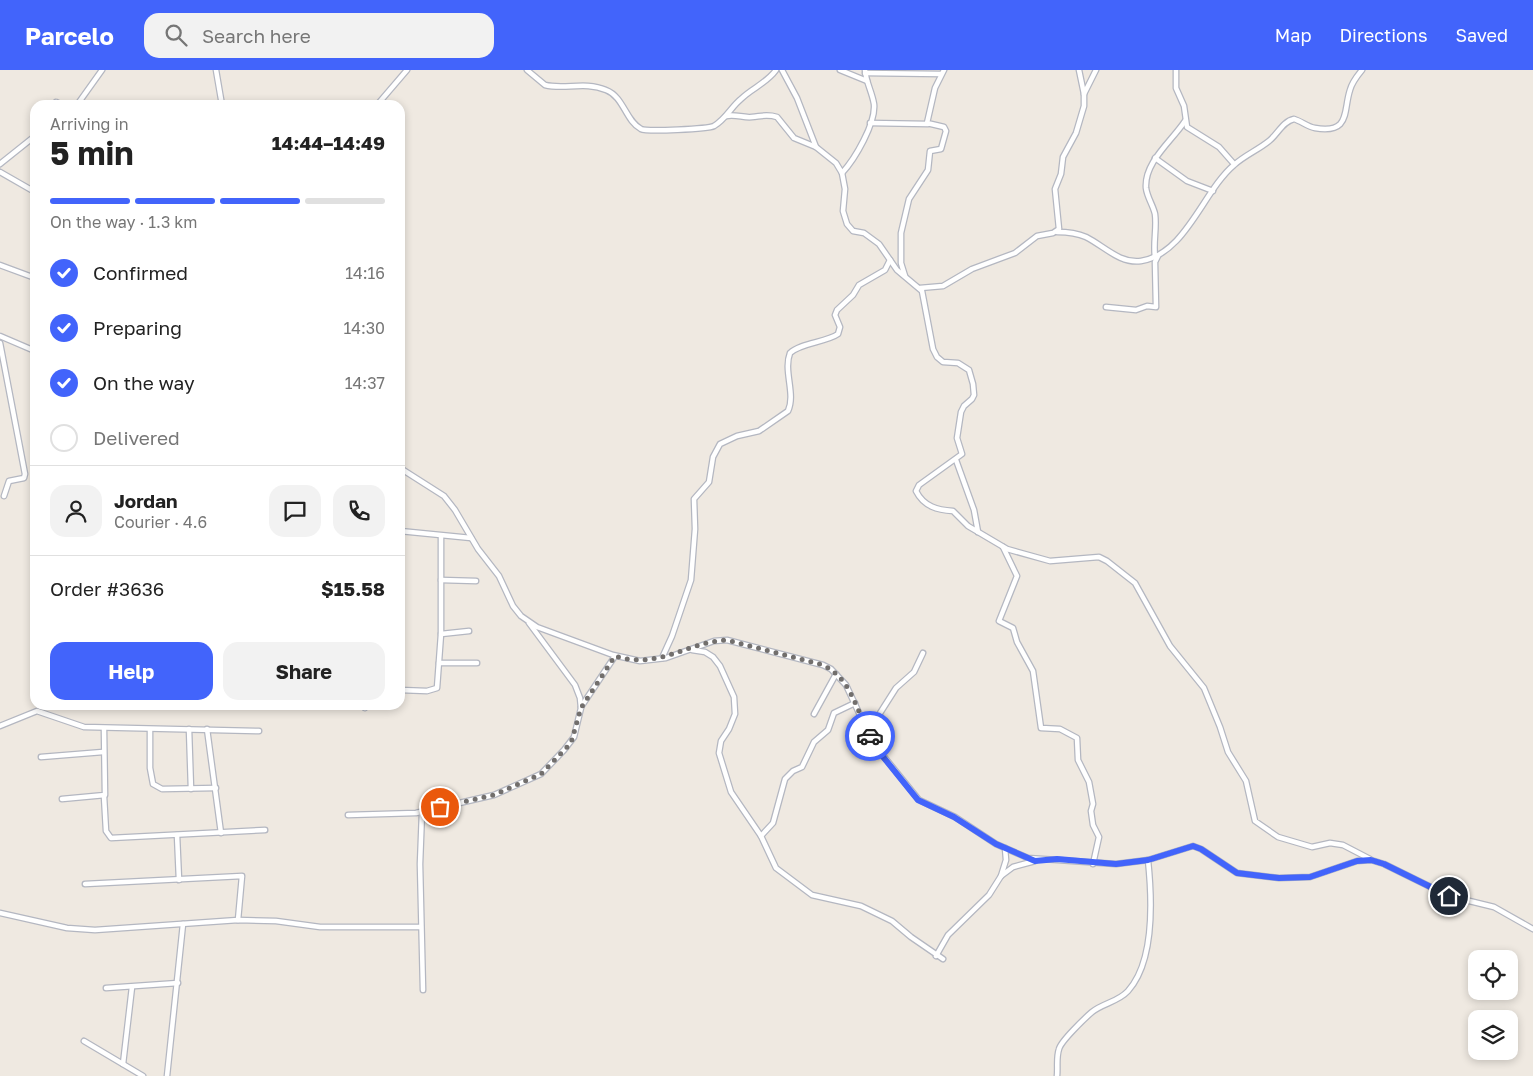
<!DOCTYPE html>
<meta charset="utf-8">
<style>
body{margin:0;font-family:"Golos Text",sans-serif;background:#f2f2f2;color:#222;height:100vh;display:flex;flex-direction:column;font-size:19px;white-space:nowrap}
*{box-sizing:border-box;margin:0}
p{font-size:16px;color:#767676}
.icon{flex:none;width:28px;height:28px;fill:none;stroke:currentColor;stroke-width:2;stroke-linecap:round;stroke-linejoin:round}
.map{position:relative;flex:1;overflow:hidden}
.side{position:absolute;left:30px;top:30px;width:375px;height:610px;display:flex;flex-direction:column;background:#fff;border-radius:15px;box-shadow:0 2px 8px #0003}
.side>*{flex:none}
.fabs{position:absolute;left:1468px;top:880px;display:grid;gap:10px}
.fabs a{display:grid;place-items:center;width:50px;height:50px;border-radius:10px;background:#fff;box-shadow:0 2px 8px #0003;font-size:25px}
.pin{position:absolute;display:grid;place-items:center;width:42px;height:42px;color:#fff;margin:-21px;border:2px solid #fff;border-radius:50%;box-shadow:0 1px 5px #0007}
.courier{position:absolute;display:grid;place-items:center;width:50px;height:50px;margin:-25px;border:4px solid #4264fb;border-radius:50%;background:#fff;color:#222;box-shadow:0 1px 6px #0007}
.overview em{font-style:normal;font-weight:700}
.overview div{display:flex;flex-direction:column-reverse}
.overview{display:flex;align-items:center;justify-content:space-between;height:85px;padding:0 20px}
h1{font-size:32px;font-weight:700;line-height:38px}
.bar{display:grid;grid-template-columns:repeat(4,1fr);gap:8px 5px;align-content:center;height:60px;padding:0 20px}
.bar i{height:6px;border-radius:4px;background:#e0e0e0}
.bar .current{background:#4264fb}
.bar p{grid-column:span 4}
.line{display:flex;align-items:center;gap:12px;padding:0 20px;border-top:1px solid #e0e0e0}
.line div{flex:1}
.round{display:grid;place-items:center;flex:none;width:52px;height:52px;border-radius:15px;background:#f2f2f2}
ol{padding:0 20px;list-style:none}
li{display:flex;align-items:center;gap:15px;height:55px}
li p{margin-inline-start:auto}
li .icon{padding:5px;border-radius:50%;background:#4264fb;color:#fff;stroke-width:4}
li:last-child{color:#767676}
li i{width:28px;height:28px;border:2px solid #e0e0e0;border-radius:50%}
.primary-button{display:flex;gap:10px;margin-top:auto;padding:10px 20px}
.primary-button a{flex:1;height:58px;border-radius:15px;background:#4264fb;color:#fff;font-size:20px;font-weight:700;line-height:58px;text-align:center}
.primary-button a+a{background:#f2f2f2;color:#222}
header{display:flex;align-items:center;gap:30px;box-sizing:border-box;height:70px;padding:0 25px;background:#4264fb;color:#fff}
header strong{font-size:24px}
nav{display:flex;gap:28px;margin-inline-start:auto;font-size:18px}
.search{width:350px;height:45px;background:#f2f2f2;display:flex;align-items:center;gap:12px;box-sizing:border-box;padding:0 18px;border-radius:15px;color:#767676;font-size:19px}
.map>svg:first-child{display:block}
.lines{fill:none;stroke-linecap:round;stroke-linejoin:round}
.minor-casing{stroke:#b4b7c1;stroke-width:7}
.minor{stroke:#fff;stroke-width:4.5}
.done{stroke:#726f6d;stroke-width:5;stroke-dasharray:0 9}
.route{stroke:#4264fb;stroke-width:6}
</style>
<header>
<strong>Parcelo</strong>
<div class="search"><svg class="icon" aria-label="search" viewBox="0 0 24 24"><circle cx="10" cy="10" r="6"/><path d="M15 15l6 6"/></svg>Search here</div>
<nav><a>Map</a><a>Directions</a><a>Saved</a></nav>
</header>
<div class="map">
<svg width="1533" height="1006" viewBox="0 0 1533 1006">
<rect width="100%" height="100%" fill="#efe9e1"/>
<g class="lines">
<g class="minor-casing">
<g id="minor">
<polyline points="216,0 222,35"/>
<path d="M527,0L545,15C564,20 585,11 606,20C624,27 625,50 641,59C647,62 708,59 714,56C726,49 731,37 741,29C752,18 767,13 776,0"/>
<path d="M782,0L797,28L816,77L836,93L842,103L845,119L843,141L847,154L853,161L864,163L879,174L897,200L922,221L933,279L937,287L943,292L958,293L969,300L973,314L974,325L972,329L964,336L961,342L957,368L962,384L919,415L916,421C924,437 938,440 953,441L968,456L1007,479L1050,491L1099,487L1107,491L1135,513L1170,576L1204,618L1220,657L1228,682L1246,711L1255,751L1278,767L1312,777L1330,773L1343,775L1370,789"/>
<polyline points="840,0 867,11"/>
<polyline points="1176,0 1176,18 1184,36 1187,57 1219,77 1234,94"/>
<polyline points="865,3 941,4"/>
<polyline points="1084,24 1096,0"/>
<polyline points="55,35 56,32 62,35"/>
<polyline points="77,35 102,0"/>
<polyline points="377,35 407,0"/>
<path d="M726,46C736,44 743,48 752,47C762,46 767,44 777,47L794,68L816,77"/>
<polyline points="870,53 928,54"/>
<polyline points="1155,88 1187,111 1213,121"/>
<polyline points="0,94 35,66"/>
<polyline points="0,102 35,122"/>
<path d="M842,103C855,89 876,53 874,34C872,22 866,12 865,0"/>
<path d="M1057,162C1067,162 1077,163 1086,167C1104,176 1120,194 1141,191C1186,184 1203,121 1234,95C1245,85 1258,80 1269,71C1277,65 1283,51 1294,49C1301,51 1308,57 1315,58C1351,64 1343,41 1350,20C1352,12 1357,6 1362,0"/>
<path d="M1155,187C1153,172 1157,158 1155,144C1153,135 1147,127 1146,118C1144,92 1172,71 1185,51"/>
<polyline points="0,195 35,208"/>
<polyline points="905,206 901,193 901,163 909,129 928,100 930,81 941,79 946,61 944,57 927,53 935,18 944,0"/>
<polyline points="920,218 943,216 972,199 1015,183 1037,166 1053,163 1059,159 1055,119 1061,104 1063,87 1076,63 1084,36 1084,24 1079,0"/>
<polyline points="1106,237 1136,240 1147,236 1156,237 1155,192 1158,186"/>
<polyline points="0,266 35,281"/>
<polyline points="0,273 25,404 24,408 9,411 4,426"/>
<polyline points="956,390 974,440 978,462"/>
<polyline points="400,398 444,426 455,440 478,479 499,506 513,536 521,546 537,557 613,585 640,591 666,588 714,571 727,570 823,595 831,599 846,615 873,673 919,730 955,747 996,774 1028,788 1116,794 1148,790 1193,776 1201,779 1237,803 1279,808 1310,807 1357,791 1371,790 1384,794 1449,826 1494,837 1533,859"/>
<polyline points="400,461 471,468"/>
<polyline points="1003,477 1017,506 999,551 1013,558 1017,572 1033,601 1041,658 1060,659 1077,668 1078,690 1089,712 1093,734 1091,741 1093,755 1099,767 1093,794"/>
<polyline points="441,510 476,511"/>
<polyline points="441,564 469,561"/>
<polyline points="692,580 705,582 713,587 720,596 734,627 735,644 729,659 721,671 719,683 731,722 761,766 776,798 812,825 861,836 892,851 911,867 943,889"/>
<path d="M662,588L672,566L691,510L695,459L694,429L709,412L713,387L720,374L737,366L759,361L788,341C796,324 783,301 790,283C800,273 827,272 838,264L840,257L835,245L837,240L853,225L859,215L885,200L890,190"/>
<polyline points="439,593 477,593"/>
<polyline points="400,620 427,621 437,618 441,564 441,466"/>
<polyline points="581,637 615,586"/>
<polyline points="365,638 366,635"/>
<polyline points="814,644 836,604"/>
<polyline points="0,656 37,641 84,657 259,661"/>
<polyline points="189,659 191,719"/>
<polyline points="207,659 221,763"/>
<polyline points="150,660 150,698 153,714 162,719 216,718"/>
<polyline points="868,662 896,618 914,602 923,583"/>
<polyline points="41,687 103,682"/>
<polyline points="104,726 106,761 111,768 265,760"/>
<polyline points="62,729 105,725 104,659"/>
<polyline points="422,742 420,794 423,920"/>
<polyline points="348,745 416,743 494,725 541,704 564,680 574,667 581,638 580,628 575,615 529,553"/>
<polyline points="177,765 179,810"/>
<polyline points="761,766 773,753 785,709 793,701 802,697 814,672 828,660 834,643 855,633"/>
<polyline points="1001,806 1006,790 1005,778"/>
<polyline points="85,814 242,806 238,850"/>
<polyline points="0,843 67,858 95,860 238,850 276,851 320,857 421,857"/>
<polyline points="936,886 948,865 989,825 1001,806 1013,797 1035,791"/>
<polyline points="106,918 178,913"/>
<polyline points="84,971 143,1006"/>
<polyline points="123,994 132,917"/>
<polyline points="167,1006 183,854"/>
<path d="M1057,1006C1058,997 1056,988 1059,979C1061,971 1085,948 1092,942C1103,933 1118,932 1128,921C1155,891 1152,828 1148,790"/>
</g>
</g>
<use href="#minor" class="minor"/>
</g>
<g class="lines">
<path class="done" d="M440,737L494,725L541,704L571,673L581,638L615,586C658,600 687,572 727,570L820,594C851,606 856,640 870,666"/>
<polyline class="route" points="870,666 880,683 918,730 954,747 996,774 1035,791 1057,789 1116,794 1148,790 1193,776 1201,779 1237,803 1279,808 1310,807 1357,791 1371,790 1384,794 1449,826"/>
</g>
</svg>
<div class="fabs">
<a><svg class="icon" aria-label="locate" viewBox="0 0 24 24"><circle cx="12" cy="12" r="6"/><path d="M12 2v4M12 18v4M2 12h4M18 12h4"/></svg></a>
<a><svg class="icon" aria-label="layers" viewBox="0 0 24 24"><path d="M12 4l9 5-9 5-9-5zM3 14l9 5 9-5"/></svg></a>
</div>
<div class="pin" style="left:440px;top:737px;background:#ea580c"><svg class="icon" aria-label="bag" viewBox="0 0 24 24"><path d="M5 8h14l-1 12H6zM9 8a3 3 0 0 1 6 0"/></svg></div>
<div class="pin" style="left:1449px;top:826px;background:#1f2937"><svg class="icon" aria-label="home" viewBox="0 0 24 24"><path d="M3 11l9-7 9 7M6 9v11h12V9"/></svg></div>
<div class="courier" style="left:870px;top:666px"><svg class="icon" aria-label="car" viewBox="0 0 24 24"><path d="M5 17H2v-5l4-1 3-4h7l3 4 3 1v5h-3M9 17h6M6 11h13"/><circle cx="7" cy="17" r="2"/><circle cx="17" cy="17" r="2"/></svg></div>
<section class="side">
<div class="overview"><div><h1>5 min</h1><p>Arriving in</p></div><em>14:44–14:49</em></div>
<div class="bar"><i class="current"></i><i class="current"></i><i class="current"></i><i></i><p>On the way · 1.3 km</p></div>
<ol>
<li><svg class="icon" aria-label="check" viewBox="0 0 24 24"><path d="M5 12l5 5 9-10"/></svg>Confirmed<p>14:16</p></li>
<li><svg class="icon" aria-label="check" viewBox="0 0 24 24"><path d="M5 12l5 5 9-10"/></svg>Preparing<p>14:30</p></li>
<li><svg class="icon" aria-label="check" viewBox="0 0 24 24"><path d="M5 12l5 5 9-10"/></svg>On the way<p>14:37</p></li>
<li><i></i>Delivered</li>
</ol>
<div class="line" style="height:90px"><a class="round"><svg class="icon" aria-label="person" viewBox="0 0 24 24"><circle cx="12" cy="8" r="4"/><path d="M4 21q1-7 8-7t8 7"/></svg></a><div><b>Jordan</b><p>Courier · 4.6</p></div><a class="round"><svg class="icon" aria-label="chat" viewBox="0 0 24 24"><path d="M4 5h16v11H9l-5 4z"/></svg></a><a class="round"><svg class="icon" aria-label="phone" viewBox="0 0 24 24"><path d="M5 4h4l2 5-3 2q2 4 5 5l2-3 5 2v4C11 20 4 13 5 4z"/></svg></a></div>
<div class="line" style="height:65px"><div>Order #3636</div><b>$15.58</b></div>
<div class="primary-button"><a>Help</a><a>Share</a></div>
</section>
</div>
